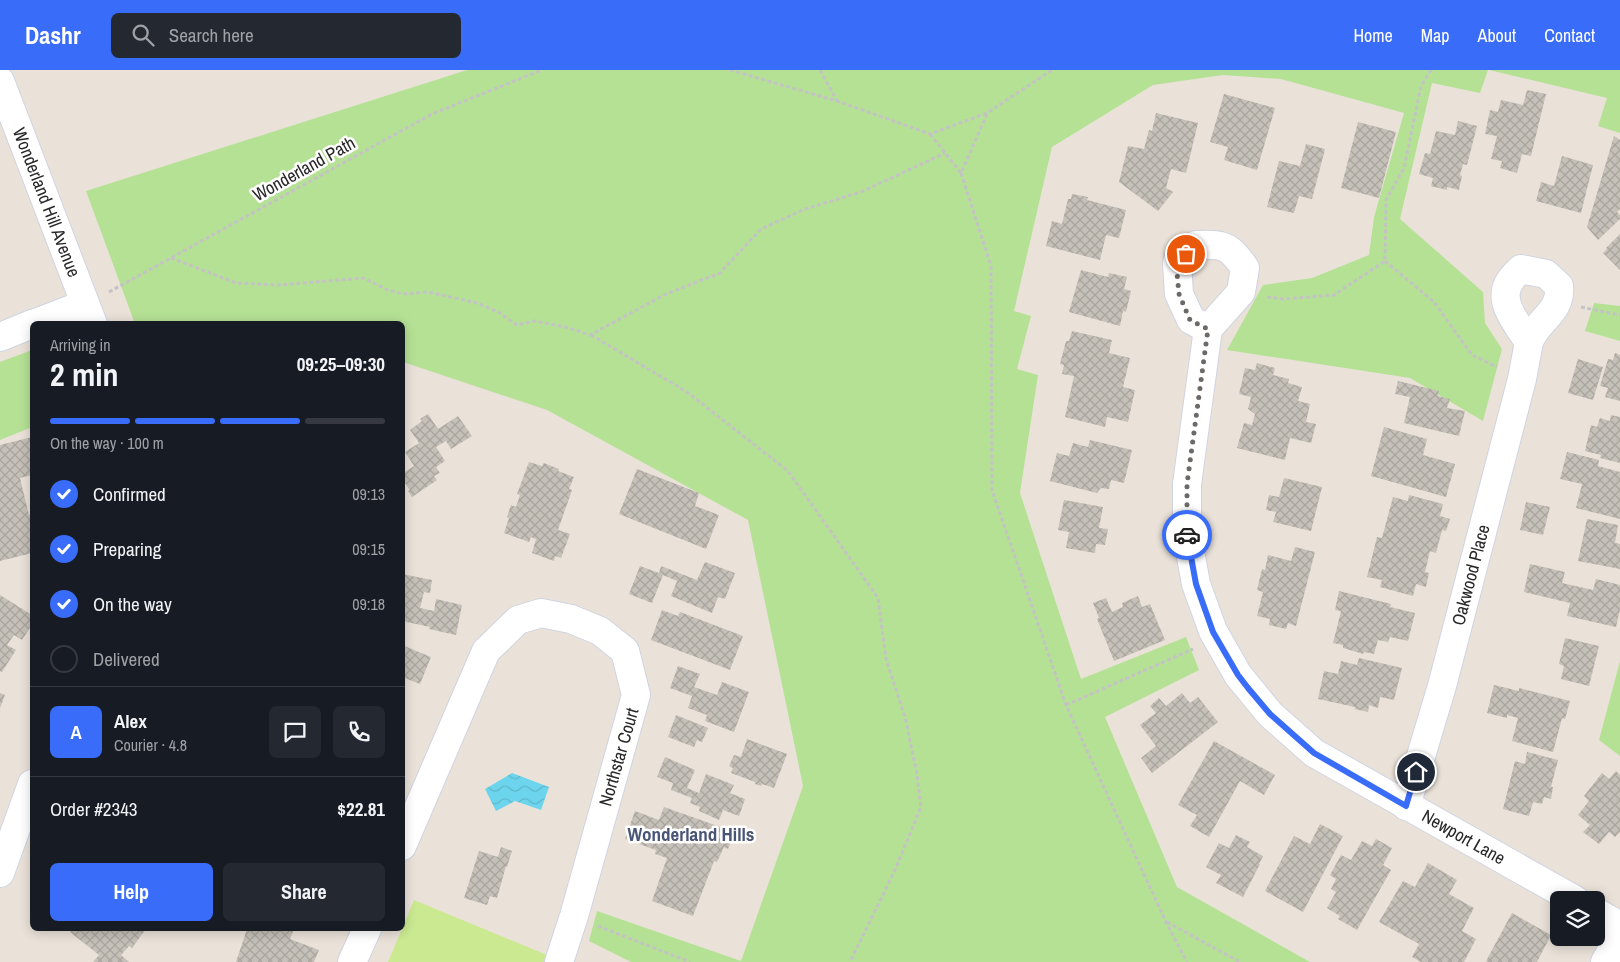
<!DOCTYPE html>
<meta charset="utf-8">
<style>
body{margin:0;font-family:"Archivo Narrow",sans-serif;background:#242831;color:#f1f3f6;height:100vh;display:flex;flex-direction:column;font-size:19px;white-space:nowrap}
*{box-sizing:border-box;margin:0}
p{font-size:16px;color:#9ea1a6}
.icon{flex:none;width:28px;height:28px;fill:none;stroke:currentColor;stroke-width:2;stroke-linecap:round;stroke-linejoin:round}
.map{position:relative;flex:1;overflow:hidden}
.drawer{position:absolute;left:30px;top:251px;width:375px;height:610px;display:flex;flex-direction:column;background:#171b24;border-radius:8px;box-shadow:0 2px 12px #0003}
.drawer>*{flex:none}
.buttons{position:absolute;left:1550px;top:821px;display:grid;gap:10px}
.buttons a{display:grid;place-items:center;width:55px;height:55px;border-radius:8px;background:#171b24;box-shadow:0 2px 12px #0003;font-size:25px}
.pin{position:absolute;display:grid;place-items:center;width:42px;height:42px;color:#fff;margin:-21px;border:2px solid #fff;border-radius:50%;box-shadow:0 1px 5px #0007}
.courier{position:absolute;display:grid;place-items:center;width:50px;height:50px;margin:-25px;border:4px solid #396cf8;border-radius:50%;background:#fff;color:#222;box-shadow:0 1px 6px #0007}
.headline em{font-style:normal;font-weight:800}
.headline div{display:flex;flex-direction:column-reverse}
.headline{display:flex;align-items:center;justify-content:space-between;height:85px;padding:0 20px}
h1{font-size:32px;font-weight:800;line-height:38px}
.bar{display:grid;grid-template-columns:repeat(4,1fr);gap:8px 5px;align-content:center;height:60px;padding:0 20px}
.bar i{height:6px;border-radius:4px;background:#363941}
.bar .on{background:#396cf8}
.bar p{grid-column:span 4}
.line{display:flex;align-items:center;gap:12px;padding:0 20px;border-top:1px solid #363941}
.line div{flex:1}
.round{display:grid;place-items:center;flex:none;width:52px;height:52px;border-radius:8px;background:#242831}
ol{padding:0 20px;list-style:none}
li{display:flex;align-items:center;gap:15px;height:55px}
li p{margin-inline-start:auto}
li .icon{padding:5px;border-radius:50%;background:#396cf8;color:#fff;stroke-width:4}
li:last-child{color:#9ea1a6}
li i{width:28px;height:28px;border:2px solid #363941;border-radius:50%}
.cta{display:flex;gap:10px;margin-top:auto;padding:10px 20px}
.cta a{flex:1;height:58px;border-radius:8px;background:#396cf8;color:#fff;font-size:20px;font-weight:800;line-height:58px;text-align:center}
.cta a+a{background:#242831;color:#f1f3f6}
header{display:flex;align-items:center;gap:30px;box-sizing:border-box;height:70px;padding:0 25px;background:#396cf8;color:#fff}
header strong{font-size:24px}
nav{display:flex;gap:28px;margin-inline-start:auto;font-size:18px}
.search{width:350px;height:45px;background:#242831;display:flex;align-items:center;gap:12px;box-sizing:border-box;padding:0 18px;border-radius:8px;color:#9ea1a6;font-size:19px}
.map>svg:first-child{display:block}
.park{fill:#b5e195}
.pitch{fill:#cbe991}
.water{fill:url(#water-waves)}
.building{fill:url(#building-cross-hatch)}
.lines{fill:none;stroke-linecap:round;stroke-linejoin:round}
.minor-casing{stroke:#cfd4e1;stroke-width:30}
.path{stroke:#c3c3c3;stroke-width:3;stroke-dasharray:4 2.5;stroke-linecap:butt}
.minor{stroke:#fff;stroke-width:28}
.done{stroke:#6c6966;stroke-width:5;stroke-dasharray:0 9}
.route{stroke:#396cf8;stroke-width:6}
.labels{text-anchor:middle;stroke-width:5;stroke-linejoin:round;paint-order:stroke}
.street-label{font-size:18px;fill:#282828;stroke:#fff}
.neighbourhood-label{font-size:19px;font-weight:bold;fill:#495577;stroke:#fff}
</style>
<header>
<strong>Dashr</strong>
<div class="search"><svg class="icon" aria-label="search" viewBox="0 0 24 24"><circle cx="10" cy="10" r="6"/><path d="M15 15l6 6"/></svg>Search here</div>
<nav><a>Home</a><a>Map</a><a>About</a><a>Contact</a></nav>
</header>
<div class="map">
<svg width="1620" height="892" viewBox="0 0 1620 892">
<defs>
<pattern id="water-waves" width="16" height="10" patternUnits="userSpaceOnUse" patternTransform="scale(1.25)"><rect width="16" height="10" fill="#6cd5ed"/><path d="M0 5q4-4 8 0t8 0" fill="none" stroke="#5eb7cb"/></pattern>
<pattern id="building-cross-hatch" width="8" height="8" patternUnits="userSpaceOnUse" patternTransform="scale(1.25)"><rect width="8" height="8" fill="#c5c0b8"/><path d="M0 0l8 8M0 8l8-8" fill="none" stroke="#a9a59e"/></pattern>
</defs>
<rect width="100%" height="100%" fill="#eae2d9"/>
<g class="park">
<polygon points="467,0 1488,0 1480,23 1432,13 1400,149 1483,222 1485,253 1502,279 1483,351 1410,308 1227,280 1263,215 1312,208 1369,185 1374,147 1404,43 1281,9 1223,5 1153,15 1052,77 1014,241 1031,246 1017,299 1038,305 1020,423 1081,609 1186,567 1199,600 1105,647 1177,817 1310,892 631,892 589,871 597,841 741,891 803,716 748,450 547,340 403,292 402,254 135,254 86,121"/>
<polygon points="1489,0 1620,0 1620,63 1598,56 1607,28"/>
<polygon points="1594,233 1620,236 1620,271 1585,261"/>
<polygon points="32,280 32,357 0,370 0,292"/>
<polygon points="1620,591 1620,686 1599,670"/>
</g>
<polygon class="pitch" points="414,830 547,885 544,892 388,892"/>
<polygon class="water" points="512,703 549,717 541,740 515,731 496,741 485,719"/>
<g class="building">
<polygon points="1527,20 1546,24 1531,86 1522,84 1517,103 1500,98 1502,91 1491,89 1497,66 1485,64 1490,40 1498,42 1501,30 1523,35"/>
<polygon points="1224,24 1275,38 1257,100 1224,90 1228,77 1210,72"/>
<polygon points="1156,43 1198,53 1186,103 1171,99 1166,118 1173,122 1158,141 1119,112 1128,76 1144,79 1149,60 1152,61"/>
<polygon points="1458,51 1477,56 1467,95 1463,94 1460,105 1462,106 1459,120 1447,117 1447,120 1431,116 1433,108 1419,104 1425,83 1430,84 1436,61 1455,65"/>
<polygon points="1358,52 1396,62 1379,128 1341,118"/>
<polygon points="1614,66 1620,70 1620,139 1617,142 1620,145 1620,149 1598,170 1587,157"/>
<polygon points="1306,74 1325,79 1312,129 1299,126 1294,143 1267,137 1279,91 1300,96"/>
<polygon points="1562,86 1593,95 1581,143 1536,131 1541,112 1554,116"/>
<polygon points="1072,124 1088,127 1087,130 1126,140 1119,168 1106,165 1100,190 1046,176 1052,151 1062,154 1068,129 1071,129"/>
<polygon points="1620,164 1620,200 1603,183 1607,179 1606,178"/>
<polygon points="1081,200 1108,207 1109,203 1127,207 1124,219 1131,221 1126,242 1123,241 1120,256 1069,242"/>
<polygon points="1072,261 1112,270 1109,283 1130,288 1123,317 1135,320 1128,352 1107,347 1105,357 1065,347 1074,306 1062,304 1064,295 1060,294 1066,271 1069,271"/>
<polygon points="1615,283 1620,285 1620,331 1605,327 1608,318 1600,316 1608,289 1613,290"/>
<polygon points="1578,289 1603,297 1593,330 1568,323"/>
<polygon points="1257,293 1275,298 1273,305 1289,309 1288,313 1302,317 1298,331 1310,334 1306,352 1316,354 1311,373 1290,368 1285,390 1237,378 1244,353 1252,355 1255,344 1248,339 1251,327 1239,324 1245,298 1255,300"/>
<polygon points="1398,311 1439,321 1438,326 1450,329 1447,338 1465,341 1459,366 1404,353 1410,327 1395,324"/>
<polygon points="428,344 438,359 458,346 472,366 451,379 446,371 436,377 445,391 436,397 440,403 434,406 437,410 412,427 408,421 410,420 402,409 402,404 414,396 405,382 419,373 410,360 422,351 420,349"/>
<polygon points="1611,345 1620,347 1620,393 1600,388 1601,385 1585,381 1591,355 1597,357 1600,348 1610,351"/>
<polygon points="1384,357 1427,369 1423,385 1455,394 1446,427 1371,406"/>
<polygon points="32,367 32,405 20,408 29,445 32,444 32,483 0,491 0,375"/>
<polygon points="1090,370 1132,380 1124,413 1111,410 1109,419 1101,418 1097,423 1050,411 1057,383 1069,386 1073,373 1088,377"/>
<polygon points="1567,382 1599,390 1598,396 1620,402 1620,449 1576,438 1582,414 1560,409"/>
<polygon points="529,392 542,396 544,393 559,399 558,401 574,407 569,419 572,420 558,460 570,464 561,488 555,486 554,491 532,483 536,469 531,467 529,472 504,463 509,448 507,447 511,435 516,437 520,425 517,424"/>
<polygon points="637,399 699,423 695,436 719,445 706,479 619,444"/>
<polygon points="1284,408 1322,417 1311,461 1273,452 1276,442 1266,440 1269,425 1279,427"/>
<polygon points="1409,425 1443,434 1440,446 1450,449 1446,461 1442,460 1436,483 1430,481 1425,502 1429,503 1426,517 1416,514 1413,526 1380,517 1382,510 1367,507 1377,467 1382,468 1393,427 1408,431"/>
<polygon points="1064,430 1103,437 1099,458 1108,459 1105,475 1096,474 1095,483 1066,478 1069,462 1058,460"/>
<polygon points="1526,432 1550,437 1543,465 1520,460"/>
<polygon points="1587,449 1618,455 1615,473 1620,474 1620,499 1578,491"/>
<polygon points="1295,477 1315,482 1296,556 1288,553 1286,559 1269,555 1270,549 1257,546 1263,522 1257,520 1262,499 1265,500 1268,485 1291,491"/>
<polygon points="705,492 735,503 725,529 718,527 712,543 671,526 677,511 663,505 652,533 629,524 640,496 659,503 661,496 697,510"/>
<polygon points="1530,494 1565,502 1562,513 1593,520 1596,509 1620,515 1620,540 1616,557 1567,546 1570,533 1524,522"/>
<polygon points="402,504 432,510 430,523 424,522 420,538 434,541 436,529 462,535 456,565 429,559 430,557 402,551"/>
<polygon points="1339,521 1391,534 1390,537 1415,543 1408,571 1390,567 1388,572 1378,570 1374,584 1364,582 1363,584 1343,578 1343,575 1333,573 1341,541 1335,540"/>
<polygon points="0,525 32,545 32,555 22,570 14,565 7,575 16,580 2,602 0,601"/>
<polygon points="1138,526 1142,537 1150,534 1165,570 1114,591 1097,549 1099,548 1093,533 1106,528 1112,542 1123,537 1122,533"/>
<polygon points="662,540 678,546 680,542 743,566 730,600 651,570"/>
<polygon points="1565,568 1599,576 1589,616 1561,609 1564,596 1559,594"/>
<polygon points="402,575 431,587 420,614 402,607"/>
<polygon points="1359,588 1402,598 1394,630 1380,627 1378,638 1369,635 1368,642 1355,639 1355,637 1318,629 1324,601 1338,604 1341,591 1357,595"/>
<polygon points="678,596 700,604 694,617 717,625 722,612 749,622 734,662 705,651 707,645 688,638 692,626 670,618"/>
<polygon points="1494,615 1519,621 1519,618 1570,631 1565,649 1562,648 1553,682 1512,671 1518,648 1507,645 1507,648 1487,643"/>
<polygon points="0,623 5,625 0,638"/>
<polygon points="1182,623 1190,633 1198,627 1218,652 1152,703 1141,688 1156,676 1140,655 1156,643 1150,636 1159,628 1166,636"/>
<polygon points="676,645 708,658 702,672 697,670 694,677 668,667"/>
<polygon points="747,669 787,684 774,718 762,714 761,716 755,714 755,712 731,703 733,698 729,696 734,685 741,687"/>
<polygon points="1214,671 1275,705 1264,725 1240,711 1209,767 1190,756 1197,745 1178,735"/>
<polygon points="1527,682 1558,690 1551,717 1553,717 1551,729 1544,727 1542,734 1533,732 1529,746 1503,739 1515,691 1525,694"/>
<polygon points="665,687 695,700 687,718 699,723 706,704 734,715 730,723 745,729 739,746 723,740 719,750 699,741 700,737 690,733 692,728 671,720 673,713 657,707"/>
<polygon points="1616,701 1620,705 1620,762 1615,767 1609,762 1599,774 1583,762 1590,755 1578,745 1589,731 1584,726 1602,703 1609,709"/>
<polygon points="664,737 729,760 728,763 734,765 728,779 724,777 717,792 714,791 693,846 652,831 667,788 655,784 656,780 625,769 635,741 659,750"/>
<polygon points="1320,754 1343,766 1303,842 1265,821 1294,766 1310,774"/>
<polygon points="1236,765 1250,772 1247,777 1263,786 1259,794 1260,794 1243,827 1216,813 1221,805 1206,797 1219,773 1229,778"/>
<polygon points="1376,769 1392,778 1383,795 1391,800 1357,860 1338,849 1340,846 1327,838 1336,822 1331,819 1336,809 1330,805 1341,785 1351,790 1362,771 1372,776"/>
<polygon points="501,777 512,781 507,797 506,796 497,828 490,826 487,835 464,828 479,781 498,787"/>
<polygon points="1428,793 1457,810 1449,824 1474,838 1462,861 1476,869 1464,892 1421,892 1412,887 1419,874 1379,852 1403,811 1415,817"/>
<polygon points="1512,843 1551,865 1537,892 1488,892 1486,891"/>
<polygon points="73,859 146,859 132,878 129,876 121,885 129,892 93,892 99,885 70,862"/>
<polygon points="247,859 294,859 290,869 319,880 314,892 236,892"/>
</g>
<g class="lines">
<g class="minor-casing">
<g id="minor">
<path id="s1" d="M0,11L93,254"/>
<polyline points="33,254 85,234"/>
<path id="s2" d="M1208,259L1191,250L1179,224L1177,193L1196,175C1224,174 1229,175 1245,198L1241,222L1208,259L1187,414V465L1196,514L1213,561L1238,605L1270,644L1314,683L1575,830"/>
<polyline points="0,267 32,254"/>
<path id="s3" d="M1406,736L1442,616L1522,309L1529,272C1518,255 1496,231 1510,211C1513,206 1517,203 1521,199L1546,204L1559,216C1562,242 1537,250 1529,272"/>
<polyline points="402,776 486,581 518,550 541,543 571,549 600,561 625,581 636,625 574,846 559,892"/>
<polyline points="0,803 32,714"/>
<polyline points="1596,842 1620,856"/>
<polyline points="352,892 367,859"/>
<polyline points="1605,892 1620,866"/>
</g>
</g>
<g class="path">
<polyline points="730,0 837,31 930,64 987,43 1052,0"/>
<polyline points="820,0 837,31"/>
<polyline points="930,64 961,103 987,44"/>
<polyline points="961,103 991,196 992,420 1066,635 1166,852 1187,892"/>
<polyline points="171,188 236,213 279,215 363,208 388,220 403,224 428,222 477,233 498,242 517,255 534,251 565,257 590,265 666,224 720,203 761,159 805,139 861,122 945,83"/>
<polyline points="1385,191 1434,232 1472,285 1497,297"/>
<polyline points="109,222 432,44 542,0"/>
<polyline points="1267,227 1283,229 1334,225 1385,191 1386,130 1404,98 1421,16 1431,0"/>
<polyline points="1581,237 1620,245"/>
<polyline points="591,265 687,322 788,401 878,528 886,589 905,647 917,704 921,737 895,800 850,892"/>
<polyline points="1066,635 1193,579"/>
<polyline points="1167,852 1240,892"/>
<polyline points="598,856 690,892"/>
</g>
<use href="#minor" class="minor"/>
</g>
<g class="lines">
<polyline class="done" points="1186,184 1176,193 1179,224 1190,250 1208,259 1187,414 1187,465"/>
<polyline class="route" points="1187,465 1196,514 1213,562 1238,605 1248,618 1270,644 1314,683 1406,736 1416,702"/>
</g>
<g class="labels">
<g class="street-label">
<text transform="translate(304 99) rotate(-29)" y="6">Wonderland Path</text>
<text dy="6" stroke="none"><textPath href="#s1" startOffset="130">Wonderland Hill Avenue</textPath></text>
<text dy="6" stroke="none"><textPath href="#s3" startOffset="240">Oakwood Place</textPath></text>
<text transform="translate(619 687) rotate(-74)" y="6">Northstar Court</text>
<text dy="6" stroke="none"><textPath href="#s2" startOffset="876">Newport Lane</textPath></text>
</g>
<g class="neighbourhood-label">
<text x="691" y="771">Wonderland Hills</text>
</g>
</g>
</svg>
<div class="buttons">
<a><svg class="icon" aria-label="layers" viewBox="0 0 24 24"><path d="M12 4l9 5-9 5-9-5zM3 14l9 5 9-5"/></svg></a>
</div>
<div class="pin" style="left:1186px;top:184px;background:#ea580c"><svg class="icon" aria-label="bag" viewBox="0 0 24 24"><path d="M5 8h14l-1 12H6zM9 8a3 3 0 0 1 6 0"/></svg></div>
<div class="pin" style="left:1416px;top:702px;background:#1f2937"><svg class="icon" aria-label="home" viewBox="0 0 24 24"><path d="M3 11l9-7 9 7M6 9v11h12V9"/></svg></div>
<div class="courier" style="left:1187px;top:465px"><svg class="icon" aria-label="car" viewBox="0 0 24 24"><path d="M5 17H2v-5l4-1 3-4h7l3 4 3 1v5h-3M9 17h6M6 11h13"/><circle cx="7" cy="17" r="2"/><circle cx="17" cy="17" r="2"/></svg></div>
<section class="drawer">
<div class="headline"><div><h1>2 min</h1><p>Arriving in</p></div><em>09:25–09:30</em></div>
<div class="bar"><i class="on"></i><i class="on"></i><i class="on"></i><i></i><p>On the way · 100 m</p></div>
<ol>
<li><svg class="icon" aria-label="check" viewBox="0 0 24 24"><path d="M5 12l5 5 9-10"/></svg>Confirmed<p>09:13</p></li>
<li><svg class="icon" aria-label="check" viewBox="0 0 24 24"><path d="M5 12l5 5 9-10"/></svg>Preparing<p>09:15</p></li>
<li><svg class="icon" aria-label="check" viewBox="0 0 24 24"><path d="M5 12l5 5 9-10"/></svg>On the way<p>09:18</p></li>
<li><i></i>Delivered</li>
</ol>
<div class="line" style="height:90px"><b class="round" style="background:#396cf8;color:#fff">A</b><div><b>Alex</b><p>Courier · 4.8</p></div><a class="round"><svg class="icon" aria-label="chat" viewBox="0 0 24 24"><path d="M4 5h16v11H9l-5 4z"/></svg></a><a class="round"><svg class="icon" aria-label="phone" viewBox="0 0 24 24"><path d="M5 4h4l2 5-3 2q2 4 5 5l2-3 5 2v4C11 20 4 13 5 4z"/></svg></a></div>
<div class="line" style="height:65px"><div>Order #2343</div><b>$22.81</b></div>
<div class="cta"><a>Help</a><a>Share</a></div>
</section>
</div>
